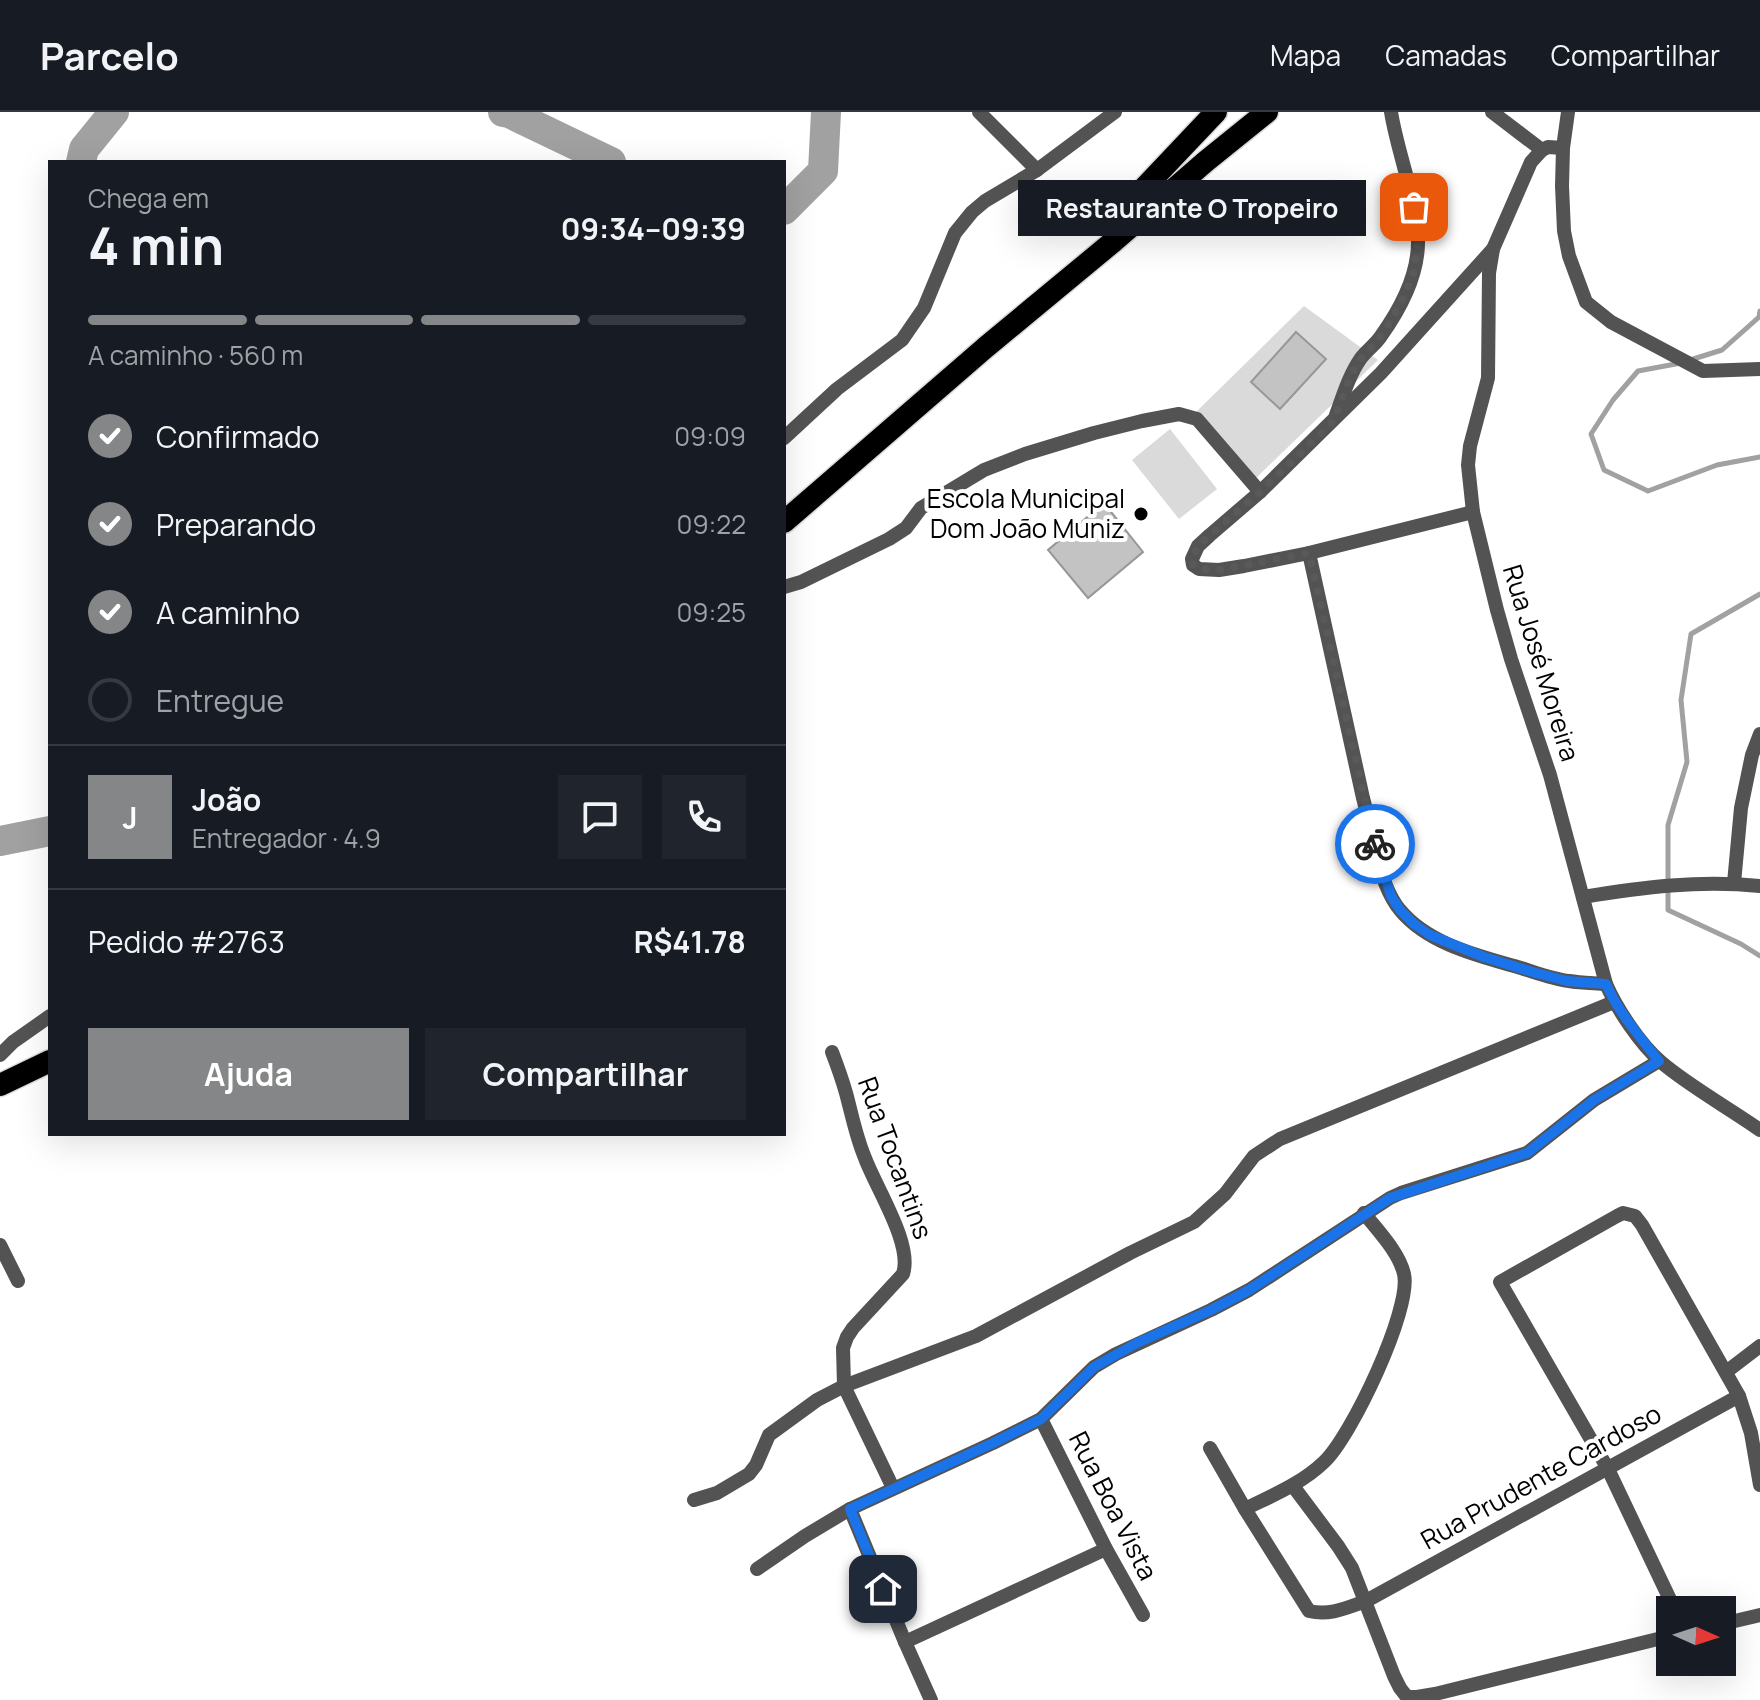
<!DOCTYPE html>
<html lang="pt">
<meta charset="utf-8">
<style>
body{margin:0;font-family:Manrope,sans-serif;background:#20242c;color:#f1f3f6;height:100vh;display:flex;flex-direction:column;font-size:30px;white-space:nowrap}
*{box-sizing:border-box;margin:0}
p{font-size:26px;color:#9ea1a6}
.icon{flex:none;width:44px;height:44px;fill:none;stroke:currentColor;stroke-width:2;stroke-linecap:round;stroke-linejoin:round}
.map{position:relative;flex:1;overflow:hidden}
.side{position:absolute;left:48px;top:48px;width:738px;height:976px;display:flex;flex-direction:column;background:#171b24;border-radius:0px;box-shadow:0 8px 32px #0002}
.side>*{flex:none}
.needle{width:52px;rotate:93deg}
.fabs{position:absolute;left:1656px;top:1484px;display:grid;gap:16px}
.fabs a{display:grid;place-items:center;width:80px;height:80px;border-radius:0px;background:#171b24;box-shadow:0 8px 32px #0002;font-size:40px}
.pin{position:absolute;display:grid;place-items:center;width:68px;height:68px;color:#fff;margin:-34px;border-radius:16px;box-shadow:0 4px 12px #0006}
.courier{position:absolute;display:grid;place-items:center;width:80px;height:80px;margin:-40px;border:6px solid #1a73e8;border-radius:50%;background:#fff;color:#222;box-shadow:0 2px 10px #0007}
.bubble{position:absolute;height:56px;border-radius:0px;background:#171b24;box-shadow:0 8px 32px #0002;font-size:26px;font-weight:700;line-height:56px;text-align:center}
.head em{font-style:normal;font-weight:700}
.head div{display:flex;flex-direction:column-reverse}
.head{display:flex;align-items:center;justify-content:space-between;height:136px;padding:0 40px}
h1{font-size:52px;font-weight:700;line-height:60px}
.bar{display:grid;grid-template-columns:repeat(4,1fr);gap:12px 8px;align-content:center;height:96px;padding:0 40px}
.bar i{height:10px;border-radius:6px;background:#363941}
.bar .on{background:#858687}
.bar p{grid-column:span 4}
.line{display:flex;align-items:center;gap:20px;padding:0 40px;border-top:2px solid #363941}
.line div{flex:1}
.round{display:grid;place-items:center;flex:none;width:84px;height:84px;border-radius:0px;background:#20242c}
ol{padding:0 40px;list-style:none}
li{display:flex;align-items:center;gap:24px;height:88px}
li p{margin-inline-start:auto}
li .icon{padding:8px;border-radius:50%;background:#858687;color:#fff;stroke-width:4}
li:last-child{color:#9ea1a6}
li i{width:44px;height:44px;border:4px solid #363941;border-radius:50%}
.primary-button{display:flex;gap:16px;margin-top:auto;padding:16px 40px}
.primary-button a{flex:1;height:92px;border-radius:0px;background:#858687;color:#fff;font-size:32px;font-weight:700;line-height:92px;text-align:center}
.primary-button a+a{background:#20242c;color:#f1f3f6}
header{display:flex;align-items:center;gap:48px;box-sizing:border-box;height:112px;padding:0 40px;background:#171b24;border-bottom:2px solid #363941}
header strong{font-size:38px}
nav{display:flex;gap:44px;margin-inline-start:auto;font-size:28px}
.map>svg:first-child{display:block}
.green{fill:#dadada}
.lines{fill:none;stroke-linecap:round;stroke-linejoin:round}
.stream{stroke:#a1a1a1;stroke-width:5}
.river{stroke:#a1a1a1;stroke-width:30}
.building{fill:#c3c3c3;stroke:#979797;stroke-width:2}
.trunk-casing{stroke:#dbdbdb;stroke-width:25}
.minor{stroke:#535353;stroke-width:14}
.trunk{stroke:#000;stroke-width:22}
.done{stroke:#595959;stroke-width:8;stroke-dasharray:0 14.4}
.route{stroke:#1a73e8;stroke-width:10}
.poi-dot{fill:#000;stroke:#fff;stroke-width:3}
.labels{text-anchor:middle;stroke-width:8;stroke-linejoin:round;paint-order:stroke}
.poi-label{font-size:26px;fill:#000;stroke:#fff;text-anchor:end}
.street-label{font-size:26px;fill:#000;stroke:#fff}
</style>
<header>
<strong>Parcelo</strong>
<nav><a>Mapa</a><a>Camadas</a><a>Compartilhar</a></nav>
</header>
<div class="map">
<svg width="1760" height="1588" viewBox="0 0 1760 1588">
<rect width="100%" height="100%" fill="#fff"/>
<g class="green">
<polygon points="1304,194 1378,248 1253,369 1196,300"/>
<polygon points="1170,317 1217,377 1179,407 1132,348"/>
</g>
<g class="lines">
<g class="stream">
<polyline points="1690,248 1722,238 1759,205 1760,199"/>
<polyline points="1681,251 1638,259 1613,288 1591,322 1604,358 1648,379 1717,353 1760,345"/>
<polyline points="1760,482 1691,522 1681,588 1687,650 1668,713 1668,798 1741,832 1760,844"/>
</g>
<g class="river">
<polyline points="503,0 509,1 611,50"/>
<polyline points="81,50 84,37 114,0"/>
<polyline points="784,98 823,59 826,0"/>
<polyline points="0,729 50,719"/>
</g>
</g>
<g class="building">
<polygon points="1296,220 1326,247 1280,297 1251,270"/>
<polygon points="1104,391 1143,440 1088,486 1048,438"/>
</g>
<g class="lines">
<g class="trunk-casing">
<g id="trunk">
<polyline points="1122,112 1145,75 1216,0"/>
<polyline points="784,410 986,235 1114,129 1205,50 1267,0"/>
<polyline points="0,973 50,949"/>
</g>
</g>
<g class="minor">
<polyline points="979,0 1037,58"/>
<polyline points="1492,0 1542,38"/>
<polyline points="1568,0 1563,36 1562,74 1564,119 1569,144 1586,190 1611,210 1703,259 1760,257"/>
<path d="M1563,36L1548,35L1542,38L1531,50L1493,137L1489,161L1488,266L1470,334L1468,353L1473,400L1497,498L1511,547L1550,663L1606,872C1617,897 1640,932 1661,950C1689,974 1729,996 1760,1018"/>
<path d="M1336,303C1343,284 1349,263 1361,246C1367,238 1376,232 1381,224C1401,196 1419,162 1418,127C1416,84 1398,43 1391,0"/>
<polyline points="784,326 837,277 902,228 924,196 955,121 972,100 985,89 1037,58 1115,0"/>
<polyline points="1473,400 1309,441 1244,454 1219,458 1199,457 1193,453 1192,447 1198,434 1210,423 1260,380 1381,261 1493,137"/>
<path d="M1309,441L1363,686L1385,771C1389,781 1393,790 1400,798C1429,833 1480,844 1521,856C1537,861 1553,867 1569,869C1581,871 1594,871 1606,872"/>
<polyline points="784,475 801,470 889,427 906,416 921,396 984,358 1025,342 1094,321 1142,309 1179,302 1197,307 1260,380"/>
<polyline points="1734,771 1741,696 1752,643 1760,622"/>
<path d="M1583,785C1643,775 1699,768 1760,774"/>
<path d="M832,940C837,953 842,967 846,981C852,1003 856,1025 865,1046C876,1076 913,1132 903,1162L853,1216L847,1225L843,1236L844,1274L893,1376"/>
<polyline points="0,943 13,930 50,904"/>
<polyline points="0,1133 18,1169"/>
<polyline points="1726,1260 1760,1234"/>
<polyline points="1041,1307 1106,1437 1143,1503"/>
<path d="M1210,1336L1245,1397C1273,1383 1301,1372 1324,1350C1351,1325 1412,1197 1404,1162C1399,1140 1378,1119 1364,1101"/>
<polyline points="1293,1374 1338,1434 1352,1456 1394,1564 1400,1576 1407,1585 1417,1585 1435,1582 1670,1524"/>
<polyline points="694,1388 717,1381 749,1362 756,1353 769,1323 817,1288 844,1274 976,1224 1130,1141 1194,1110 1225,1082 1254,1044 1280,1027 1614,890"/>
<polyline points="850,1397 905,1530 931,1588"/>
<path d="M1245,1397L1309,1499C1330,1504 1346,1496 1366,1489L1739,1284"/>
<polyline points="757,1457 805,1424 850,1397 993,1331 1041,1307 1094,1255 1116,1242 1211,1198 1249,1178 1390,1086 1401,1081 1527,1041 1594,988 1659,949"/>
<polyline points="1675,1498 1608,1357 1500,1170 1617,1104 1623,1101 1635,1104 1642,1113 1739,1284 1751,1321 1760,1373"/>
<polyline points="1722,1512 1760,1503"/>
<polyline points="905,1530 1106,1437"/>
</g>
<use href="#trunk" class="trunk"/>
</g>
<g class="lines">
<polyline class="done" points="1375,732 1309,441 1219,458 1199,457 1193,453 1192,447 1198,434 1210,423 1260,380 1333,310 1351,263 1361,246 1380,226 1400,193 1413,163 1418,129 1414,95"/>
<path class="route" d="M883,1477L850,1397L993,1331L1041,1307L1094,1255L1137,1231L1211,1198L1249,1178L1390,1086L1527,1041L1594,988L1659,949C1639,924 1619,901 1606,872L1567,869L1536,861L1484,845L1430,823L1414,812L1400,798L1391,784L1375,732"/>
</g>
<circle class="poi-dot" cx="1141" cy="402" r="8"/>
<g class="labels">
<g class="poi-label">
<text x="1125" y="396">Escola Municipal<tspan x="1125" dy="30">Dom João Muniz</tspan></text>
</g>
<g class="street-label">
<text transform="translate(1541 551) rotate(73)" y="9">Rua José Moreira</text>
<text transform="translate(895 1046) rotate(70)" y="9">Rua Tocantins</text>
<text transform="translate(1541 1365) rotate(-29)" y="9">Rua Prudente Cardoso</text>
<text transform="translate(1113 1394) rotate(63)" y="9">Rua Boa Vista</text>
</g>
</g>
</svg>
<div class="fabs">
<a><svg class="needle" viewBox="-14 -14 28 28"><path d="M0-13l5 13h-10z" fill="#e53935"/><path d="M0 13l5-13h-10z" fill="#9ea1a6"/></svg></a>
</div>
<div class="pin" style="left:1414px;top:95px;background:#ea580c"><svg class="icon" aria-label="bag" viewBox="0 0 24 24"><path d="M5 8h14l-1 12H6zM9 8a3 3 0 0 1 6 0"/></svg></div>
<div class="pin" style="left:883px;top:1477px;background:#1f2937"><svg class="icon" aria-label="home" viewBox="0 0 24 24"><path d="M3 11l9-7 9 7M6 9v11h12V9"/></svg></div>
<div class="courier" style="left:1375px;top:732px"><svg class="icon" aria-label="bike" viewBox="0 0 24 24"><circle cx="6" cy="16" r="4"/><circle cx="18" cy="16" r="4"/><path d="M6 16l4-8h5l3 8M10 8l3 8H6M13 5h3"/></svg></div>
<div class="bubble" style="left:1018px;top:68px;width:348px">Restaurante O Tropeiro</div>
<section class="side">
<div class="head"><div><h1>4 min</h1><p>Chega em</p></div><em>09:34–09:39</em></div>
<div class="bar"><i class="on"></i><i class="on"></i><i class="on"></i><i></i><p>A caminho · 560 m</p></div>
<ol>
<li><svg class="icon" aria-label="check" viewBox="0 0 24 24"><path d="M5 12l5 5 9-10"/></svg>Confirmado<p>09:09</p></li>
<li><svg class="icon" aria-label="check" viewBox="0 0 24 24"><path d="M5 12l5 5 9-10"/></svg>Preparando<p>09:22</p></li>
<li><svg class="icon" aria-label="check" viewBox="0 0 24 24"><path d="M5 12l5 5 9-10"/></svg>A caminho<p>09:25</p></li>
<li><i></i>Entregue</li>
</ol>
<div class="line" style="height:144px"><b class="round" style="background:#858687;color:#fff">J</b><div><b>João</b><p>Entregador · 4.9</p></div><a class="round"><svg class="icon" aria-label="chat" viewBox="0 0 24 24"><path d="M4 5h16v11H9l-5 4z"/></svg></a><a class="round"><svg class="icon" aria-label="phone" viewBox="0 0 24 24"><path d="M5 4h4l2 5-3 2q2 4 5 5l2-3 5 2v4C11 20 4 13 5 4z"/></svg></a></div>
<div class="line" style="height:104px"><div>Pedido #2763</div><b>R$41.78</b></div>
<div class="primary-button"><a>Ajuda</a><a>Compartilhar</a></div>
</section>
</div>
